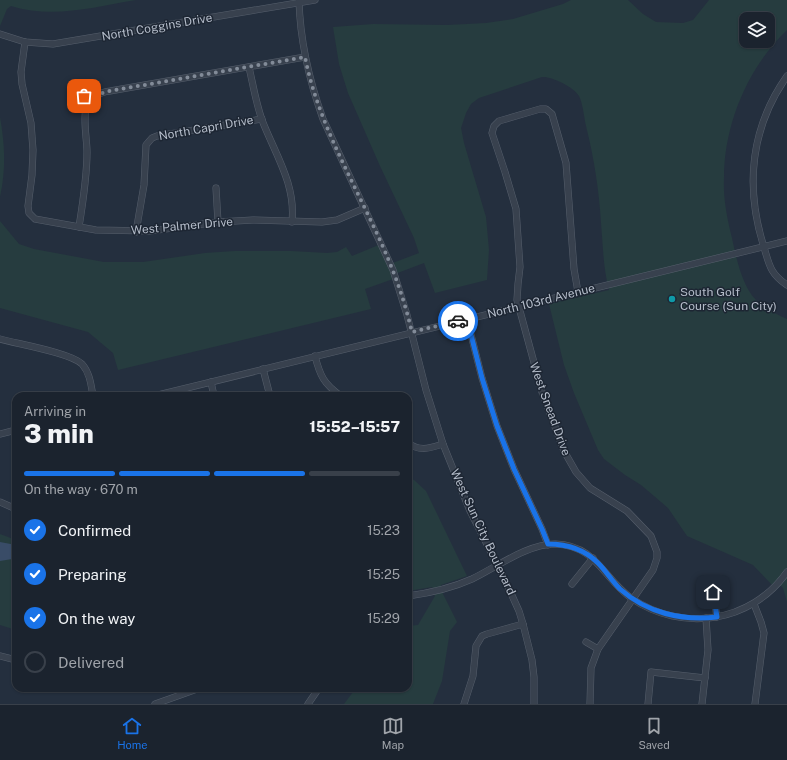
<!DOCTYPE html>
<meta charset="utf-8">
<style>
body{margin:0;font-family:"Public Sans",sans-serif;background:#242b36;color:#f1f3f6;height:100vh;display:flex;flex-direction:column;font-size:15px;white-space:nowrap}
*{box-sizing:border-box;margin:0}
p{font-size:13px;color:#a0a4aa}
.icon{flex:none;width:22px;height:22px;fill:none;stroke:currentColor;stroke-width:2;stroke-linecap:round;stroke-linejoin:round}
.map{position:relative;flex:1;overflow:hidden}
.side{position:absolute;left:12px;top:392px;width:400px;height:300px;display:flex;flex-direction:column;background:#1b232e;border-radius:12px;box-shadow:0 1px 3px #0004,0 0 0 1px #39404a}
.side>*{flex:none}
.controls{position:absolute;left:739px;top:12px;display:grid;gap:8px}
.controls a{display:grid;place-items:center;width:36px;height:36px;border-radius:8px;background:#1b232e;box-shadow:0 1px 3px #0004,0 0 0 1px #39404a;font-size:20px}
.pin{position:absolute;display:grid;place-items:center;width:34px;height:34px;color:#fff;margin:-17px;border-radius:8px;box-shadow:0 2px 6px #0006}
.courier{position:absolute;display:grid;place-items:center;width:40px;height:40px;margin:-20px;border:3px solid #1a73e8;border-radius:50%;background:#fff;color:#222;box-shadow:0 1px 5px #0007}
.summary em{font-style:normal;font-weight:800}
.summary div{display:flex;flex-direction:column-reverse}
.summary{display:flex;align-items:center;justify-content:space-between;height:68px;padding:0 12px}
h1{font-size:26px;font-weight:800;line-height:30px}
.bar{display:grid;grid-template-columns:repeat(4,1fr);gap:6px 4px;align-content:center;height:48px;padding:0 12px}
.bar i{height:5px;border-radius:3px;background:#39404a}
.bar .active{background:#1a73e8}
.bar p{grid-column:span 4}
ol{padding:0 12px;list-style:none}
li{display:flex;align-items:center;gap:12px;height:44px}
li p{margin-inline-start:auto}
li .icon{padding:4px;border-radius:50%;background:#1a73e8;color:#fff;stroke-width:4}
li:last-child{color:#a0a4aa}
li i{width:22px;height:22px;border:2px solid #39404a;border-radius:50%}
.tabs{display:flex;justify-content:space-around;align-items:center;height:56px;border-top:1px solid #39404a;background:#1b232e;font-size:11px;color:#a0a4aa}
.tabs a{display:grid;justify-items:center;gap:2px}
.tabs .active{color:#1a73e8}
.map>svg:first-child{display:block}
.green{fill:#263c3f;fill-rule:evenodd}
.water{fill:#394c67}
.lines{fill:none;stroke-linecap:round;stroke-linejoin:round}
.minor-casing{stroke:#565f6c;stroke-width:7}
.minor{stroke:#38414e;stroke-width:6}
.done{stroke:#828b98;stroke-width:4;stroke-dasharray:0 7.2}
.route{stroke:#1a73e8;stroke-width:5}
.culture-dot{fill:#0f9aa8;stroke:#1d2633;stroke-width:1.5}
.labels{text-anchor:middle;stroke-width:3;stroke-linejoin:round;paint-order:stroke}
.street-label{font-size:12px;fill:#b4bcc9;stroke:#1d2633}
.poi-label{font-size:12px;fill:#b4bcc9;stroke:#1d2633;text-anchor:start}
</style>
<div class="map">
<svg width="787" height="704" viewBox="0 0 787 704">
<rect width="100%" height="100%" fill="#242f3e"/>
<g class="green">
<path d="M0,0H136C94,7 53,19 11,6L7,9L0,26Z"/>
<path d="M571,0H628L643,14L656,22L683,23L693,20L709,0H787V30C748,67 724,124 724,178C723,198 727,218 732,238C736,257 742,286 756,300C765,309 776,314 787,319V602L783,588L778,583L774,587L753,565L687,536L668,508L654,496L641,485L625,475L604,459L598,450L574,393L564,365L549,304L609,290C603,268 603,245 601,223C599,190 594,158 586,126C584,117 583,104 579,96C574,87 551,76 542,77L479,98L471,104L466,113L461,128L464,143L486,217L489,250L487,280L435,293L424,263L395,274L396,278L365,289L371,309L118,370L113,353L88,332L0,308V221L19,244L34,249L104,262H143L205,253L235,251H291L327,253L337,252L346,247L352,256L381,244L390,264L419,253L414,238L380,166L348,93L339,64L333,27L373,24L447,25L486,23L513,19L563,4ZM746,19H768V41H746Z"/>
<path d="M0,117C5,145 6,169 0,197Z"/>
<polygon points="408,477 414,480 426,491 467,576 441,585 443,594 457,622 450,631 442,681 433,704 344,704 356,688 408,688 408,626 418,625 435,596 432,587 408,591"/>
<polygon points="0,534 16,540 16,630 0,625"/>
</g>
<polygon class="water" points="0,542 16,545 16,561 12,559 0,561"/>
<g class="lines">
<g class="minor-casing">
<g id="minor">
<path d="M299,0C300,41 309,80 323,119L393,270L407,315L426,390L443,444L470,511L505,580L519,611L523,624L532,660L534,677V704"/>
<polyline points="0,34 25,42 53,44 315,0"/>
<polyline points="25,42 21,72 22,84 31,123 33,150 32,175 28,206 29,213 35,219 96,230 150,231 218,222 253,220 322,222 337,220 365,208"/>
<path d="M249,67C253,85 256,103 262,120C275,154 296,184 292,222"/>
<path d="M787,76C751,127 745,185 763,244C769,263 769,273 787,285"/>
<polyline points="216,188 218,222"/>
<path d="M79,227C83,202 87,177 87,152C87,140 83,120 86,109C90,99 99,92 110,91L305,57"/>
<polyline points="136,232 144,185 146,145 152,138 157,136 262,119"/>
<polyline points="578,292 574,269 566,163 552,114 546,109 540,109 499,121 494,126 492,133 505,172 516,209 520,267 518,284 517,300 542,392 564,451 576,472 590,488 627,511 651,536 657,552 657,558 653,570 598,649 591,668 590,704"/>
<polyline points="467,319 482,378 497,426 514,469 542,529 548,545"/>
<path d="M0,339C18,344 71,353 82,364C90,373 91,385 93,396"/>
<path d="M315,356C320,376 324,384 341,396"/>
<polyline points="263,369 270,396"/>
<polyline points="211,382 214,396"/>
<polyline points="154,396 787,241"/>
<polyline points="0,434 16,430"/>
<path d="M408,443C420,452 430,448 443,444"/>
<polyline points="0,502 16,509"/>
<polyline points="711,580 717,617"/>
<polyline points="572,584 593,558"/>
<path d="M408,596C430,593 452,588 472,579C497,567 527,544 555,544C596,545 603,578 631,598C682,633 751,623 787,572"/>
<polyline points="754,604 761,622 764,633 755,704"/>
<polyline points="586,642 598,649"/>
<polyline points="0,656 16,660"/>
<polyline points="155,704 200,688"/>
<polyline points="308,704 319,688"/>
<polyline points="464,704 473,676 476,646 482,636 487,634 523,624"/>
<polyline points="648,704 651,672 705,678"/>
<polyline points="702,704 708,650 706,618"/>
</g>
</g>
<use href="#minor" class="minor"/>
</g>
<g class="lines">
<path class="done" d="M84,96L91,100L104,92L305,57C320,133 365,199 393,271C401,291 407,312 412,332L458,321"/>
<path class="route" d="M458,321L467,319L482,378L497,426L514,469L542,529L548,544C567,544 584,549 598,563C606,571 612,581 620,589C647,613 682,621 717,617L713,592"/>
</g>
<circle class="culture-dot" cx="672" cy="299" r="4"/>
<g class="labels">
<g class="street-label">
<text transform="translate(157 27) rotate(-10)" y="4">North Coggins Drive</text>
<text transform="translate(206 128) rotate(-10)" y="4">North Capri Drive</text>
<text transform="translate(182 226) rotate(-5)" y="4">West Palmer Drive</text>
<text transform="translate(541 301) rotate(-14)" y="4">North 103rd Avenue</text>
<text transform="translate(550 409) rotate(70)" y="4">West Snead Drive</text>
<text transform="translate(483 532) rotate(65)" y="4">West Sun City Boulevard</text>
</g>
<g class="poi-label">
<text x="680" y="296">South Golf<tspan x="680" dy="14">Course (Sun City)</tspan></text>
</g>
</g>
</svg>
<div class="controls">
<a><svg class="icon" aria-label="layers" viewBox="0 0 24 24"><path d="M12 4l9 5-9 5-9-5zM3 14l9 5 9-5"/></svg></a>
</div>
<div class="pin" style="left:84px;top:96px;background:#ea580c"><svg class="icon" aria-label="bag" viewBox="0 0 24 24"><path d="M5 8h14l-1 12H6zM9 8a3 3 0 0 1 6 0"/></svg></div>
<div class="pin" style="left:713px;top:592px;background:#1f2937"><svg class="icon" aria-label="home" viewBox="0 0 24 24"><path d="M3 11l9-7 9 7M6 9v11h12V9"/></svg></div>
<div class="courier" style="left:458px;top:321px"><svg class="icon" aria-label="car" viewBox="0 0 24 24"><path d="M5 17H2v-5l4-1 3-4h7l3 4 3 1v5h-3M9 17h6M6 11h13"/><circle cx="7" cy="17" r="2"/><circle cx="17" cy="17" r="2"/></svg></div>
<section class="side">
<div class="summary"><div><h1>3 min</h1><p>Arriving in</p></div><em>15:52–15:57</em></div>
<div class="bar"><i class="active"></i><i class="active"></i><i class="active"></i><i></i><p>On the way · 670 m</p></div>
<ol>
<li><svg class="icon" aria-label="check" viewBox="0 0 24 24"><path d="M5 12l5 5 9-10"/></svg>Confirmed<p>15:23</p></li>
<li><svg class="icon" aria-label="check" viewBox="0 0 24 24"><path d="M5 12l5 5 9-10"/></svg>Preparing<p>15:25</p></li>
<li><svg class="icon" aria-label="check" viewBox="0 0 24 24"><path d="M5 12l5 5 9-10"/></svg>On the way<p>15:29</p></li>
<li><i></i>Delivered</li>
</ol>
</section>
</div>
<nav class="tabs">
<a class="active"><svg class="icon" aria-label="home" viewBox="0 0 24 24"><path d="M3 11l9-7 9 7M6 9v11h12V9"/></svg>Home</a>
<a><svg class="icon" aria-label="map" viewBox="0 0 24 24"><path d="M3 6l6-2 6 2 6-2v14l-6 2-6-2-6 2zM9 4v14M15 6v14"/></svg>Map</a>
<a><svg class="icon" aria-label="saved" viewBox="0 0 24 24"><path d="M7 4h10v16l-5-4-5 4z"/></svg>Saved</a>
</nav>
